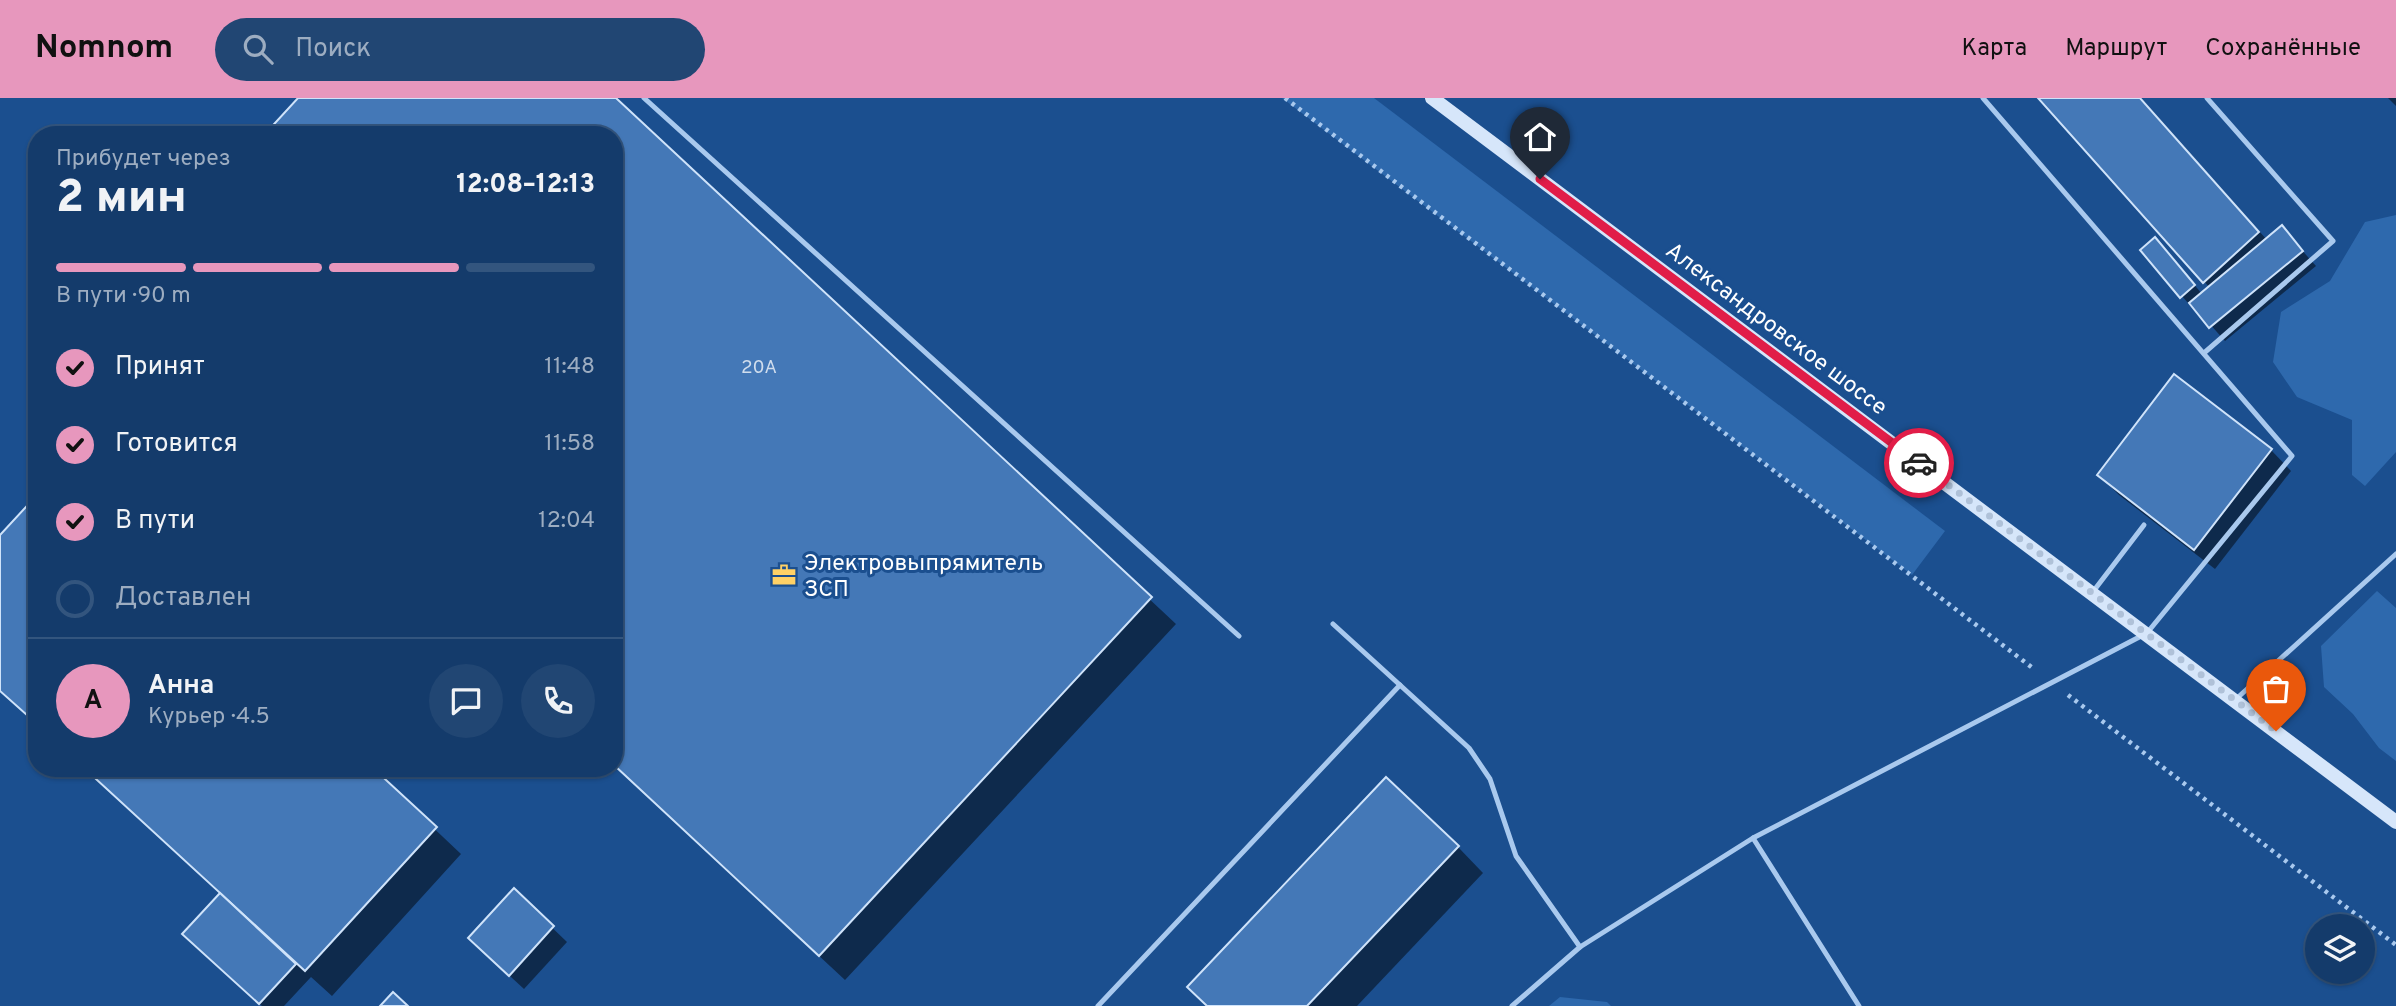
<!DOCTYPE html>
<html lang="ru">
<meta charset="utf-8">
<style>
body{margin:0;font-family:Overpass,sans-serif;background:#214673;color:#f1f3f6;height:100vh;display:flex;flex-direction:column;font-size:26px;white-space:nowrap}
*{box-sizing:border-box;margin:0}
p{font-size:23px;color:#9dadc1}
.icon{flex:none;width:38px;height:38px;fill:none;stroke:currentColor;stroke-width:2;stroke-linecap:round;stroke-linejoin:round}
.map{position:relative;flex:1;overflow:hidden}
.panel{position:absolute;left:28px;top:28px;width:595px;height:651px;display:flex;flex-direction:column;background:#143b6b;border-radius:28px;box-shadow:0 2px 5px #0004,0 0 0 2px #33557e}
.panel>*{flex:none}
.buttons{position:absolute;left:2305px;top:816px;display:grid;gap:14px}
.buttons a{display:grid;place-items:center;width:70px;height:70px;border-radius:50%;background:#143b6b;box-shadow:0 2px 5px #0004,0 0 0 2px #33557e;font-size:35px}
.pin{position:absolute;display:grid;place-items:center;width:60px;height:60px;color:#fff;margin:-72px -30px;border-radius:50% 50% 50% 0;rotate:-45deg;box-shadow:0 0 7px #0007}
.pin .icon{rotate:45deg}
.courier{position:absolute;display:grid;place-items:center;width:70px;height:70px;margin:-35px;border:5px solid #e11d48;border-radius:50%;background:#fff;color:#222;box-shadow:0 2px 9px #0007}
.headline em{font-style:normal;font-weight:800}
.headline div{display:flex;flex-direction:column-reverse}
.headline{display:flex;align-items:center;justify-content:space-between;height:119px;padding:0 28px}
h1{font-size:46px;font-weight:800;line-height:52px}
.bar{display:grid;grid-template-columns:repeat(4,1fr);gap:10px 7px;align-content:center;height:84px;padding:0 28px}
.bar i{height:9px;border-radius:5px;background:#33557e}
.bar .active{background:#e797bd}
.bar p{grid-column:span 4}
.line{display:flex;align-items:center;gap:18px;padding:0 28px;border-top:2px solid #33557e}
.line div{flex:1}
.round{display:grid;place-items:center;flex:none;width:74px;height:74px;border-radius:37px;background:#214673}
ol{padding:0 28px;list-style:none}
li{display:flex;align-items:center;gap:21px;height:77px}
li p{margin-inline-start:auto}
li .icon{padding:7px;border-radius:50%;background:#e797bd;color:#111;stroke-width:4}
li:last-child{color:#9dadc1}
li i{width:38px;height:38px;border:4px solid #33557e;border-radius:50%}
header{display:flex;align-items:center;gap:42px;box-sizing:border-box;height:98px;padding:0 35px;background:#e797bd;color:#111}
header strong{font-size:33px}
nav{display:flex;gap:38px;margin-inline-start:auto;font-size:24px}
.search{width:490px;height:63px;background:#214673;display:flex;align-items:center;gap:18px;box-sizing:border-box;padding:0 24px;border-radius:38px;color:#9dadc1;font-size:26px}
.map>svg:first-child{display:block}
.green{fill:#2e69ad}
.shadow{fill:#0007}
.building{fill:#4478b7;stroke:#cfe3fa;stroke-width:2}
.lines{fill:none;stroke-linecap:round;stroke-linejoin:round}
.path{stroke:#a9c9ee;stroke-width:4.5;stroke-dasharray:3.5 5;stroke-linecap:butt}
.lane{stroke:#a9c9ee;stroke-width:5}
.secondary{stroke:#d6e6fa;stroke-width:14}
.done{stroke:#afc1d8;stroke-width:7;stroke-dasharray:0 12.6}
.route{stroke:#e11d48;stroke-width:9}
.labels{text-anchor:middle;stroke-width:6;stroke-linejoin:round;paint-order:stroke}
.number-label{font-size:19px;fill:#d0dded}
.street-label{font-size:23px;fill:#fff;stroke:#1b4f8f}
.poi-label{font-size:23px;fill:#fff;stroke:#1b4f8f;text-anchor:start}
</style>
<header>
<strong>Nomnom</strong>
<div class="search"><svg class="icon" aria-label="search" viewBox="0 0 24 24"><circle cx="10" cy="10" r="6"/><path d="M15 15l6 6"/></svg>Поиск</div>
<nav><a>Карта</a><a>Маршрут</a><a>Сохранённые</a></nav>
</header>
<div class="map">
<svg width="2396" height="908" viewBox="0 0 2396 908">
<rect width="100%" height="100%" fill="#1b4f8f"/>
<g class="green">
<polygon points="1282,0 1374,0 1945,433 1912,477"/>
<polygon points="2396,117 2396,354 2365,388 2352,377 2352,322 2297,299 2273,264 2281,214 2330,183 2365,124"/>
<polygon points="2377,493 2396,510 2396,663 2379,650 2353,616 2324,589 2321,548"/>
<polygon points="1560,899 1607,904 1611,908 1549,908"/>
</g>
<g class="shadow">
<polygon points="301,0 614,0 1176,526 845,882 614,667 614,37"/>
<polygon points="2040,0 2141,0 2267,142 2282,130 2316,168 2225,243 2190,204 2188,205 2182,198 2162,148 2202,196 2210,190"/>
<polygon points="2388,0 2396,0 2396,8"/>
<polygon points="2271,352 2291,373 2215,471 2119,397 2099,377"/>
<polygon points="370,670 461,756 332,898 311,879 284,908 262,908 184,836 221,796"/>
<polygon points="1458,749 1483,775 1357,908 1208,908"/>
<polygon points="514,793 567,844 524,891 484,854"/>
</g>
<g class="building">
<polygon points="298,0 616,0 1152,499 819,858 614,667 614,37 264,37"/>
<polygon points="2038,0 2140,0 2259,134 2203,185"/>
<polygon points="2282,127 2303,153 2209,230 2189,205"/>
<polygon points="2155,139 2195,187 2180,200 2140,152"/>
<polygon points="2174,276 2272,351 2194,452 2097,377"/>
<polygon points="37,397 37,626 0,593 0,437"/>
<polygon points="84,670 373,670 437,729 305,873"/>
<polygon points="1386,679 1459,748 1307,908 1207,908 1187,889"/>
<polygon points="514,790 554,828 509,878 468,840"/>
<polygon points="220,795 296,866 259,906 182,836"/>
<polygon points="393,894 408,908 380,908"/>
</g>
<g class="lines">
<g class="path">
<polyline points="1285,0 2034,571"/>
<polyline points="2068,597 2396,847"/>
</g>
<g class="lane">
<polyline points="644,0 1239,538"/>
<polyline points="2204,255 2333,143 2207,0"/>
<polyline points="2092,495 2144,427"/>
<polyline points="1333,526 1469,650 1490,681 1516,758 1580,849"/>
<polyline points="2235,602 2396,456"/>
<polyline points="1753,740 1859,908"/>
<polyline points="1098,908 1400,587"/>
<polyline points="1512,908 1580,849 1753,740 2147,535 2292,358 1983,0"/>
</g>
<polyline class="secondary" points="1432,0 2396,724"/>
</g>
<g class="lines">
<polyline class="done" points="1919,365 2276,633"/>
<polyline class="route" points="1540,81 1919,365"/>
</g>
<defs>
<g id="office-bare" transform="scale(1.89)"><path d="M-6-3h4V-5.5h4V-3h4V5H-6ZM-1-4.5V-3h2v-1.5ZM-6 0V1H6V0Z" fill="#ffd166" stroke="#1b4f8f" stroke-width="2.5" paint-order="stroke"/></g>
</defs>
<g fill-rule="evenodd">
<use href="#office-bare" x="784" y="477"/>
</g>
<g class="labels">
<g class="number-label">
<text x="759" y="275">20А</text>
</g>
<g class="street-label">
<text transform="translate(1777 230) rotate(37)" y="8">Александровское шоссе</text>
</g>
<g class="poi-label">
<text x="804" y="472">Электровыпрямитель<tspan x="804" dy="26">ЗСП</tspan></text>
</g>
</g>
</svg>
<div class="buttons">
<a><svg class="icon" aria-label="layers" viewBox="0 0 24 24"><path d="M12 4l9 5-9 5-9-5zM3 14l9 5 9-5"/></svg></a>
</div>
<div class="pin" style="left:2276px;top:633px;background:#ea580c"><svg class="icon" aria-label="bag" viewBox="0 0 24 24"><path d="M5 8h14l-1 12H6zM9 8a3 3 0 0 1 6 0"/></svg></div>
<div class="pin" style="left:1540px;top:81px;background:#1f2937"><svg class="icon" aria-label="home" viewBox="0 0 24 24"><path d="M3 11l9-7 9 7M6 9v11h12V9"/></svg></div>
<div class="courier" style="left:1919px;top:365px"><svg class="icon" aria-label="car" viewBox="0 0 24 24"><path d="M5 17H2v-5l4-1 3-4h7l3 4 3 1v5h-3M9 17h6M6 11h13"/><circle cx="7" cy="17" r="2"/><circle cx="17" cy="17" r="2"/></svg></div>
<section class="panel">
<div class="headline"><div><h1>2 мин</h1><p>Прибудет через</p></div><em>12:08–12:13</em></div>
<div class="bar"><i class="active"></i><i class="active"></i><i class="active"></i><i></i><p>В пути · 90 m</p></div>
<ol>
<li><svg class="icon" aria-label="check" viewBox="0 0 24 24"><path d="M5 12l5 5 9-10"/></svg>Принят<p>11:48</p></li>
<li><svg class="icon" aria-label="check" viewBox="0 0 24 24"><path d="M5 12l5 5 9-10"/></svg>Готовится<p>11:58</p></li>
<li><svg class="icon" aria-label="check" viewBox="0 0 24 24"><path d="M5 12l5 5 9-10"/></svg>В пути<p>12:04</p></li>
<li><i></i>Доставлен</li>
</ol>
<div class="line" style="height:126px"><b class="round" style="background:#e797bd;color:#111">А</b><div><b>Анна</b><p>Курьер · 4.5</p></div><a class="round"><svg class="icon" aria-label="chat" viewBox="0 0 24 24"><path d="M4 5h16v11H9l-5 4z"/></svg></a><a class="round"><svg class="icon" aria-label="phone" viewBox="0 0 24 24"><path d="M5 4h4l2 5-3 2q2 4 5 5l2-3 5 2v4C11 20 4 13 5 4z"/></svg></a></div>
</section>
</div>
